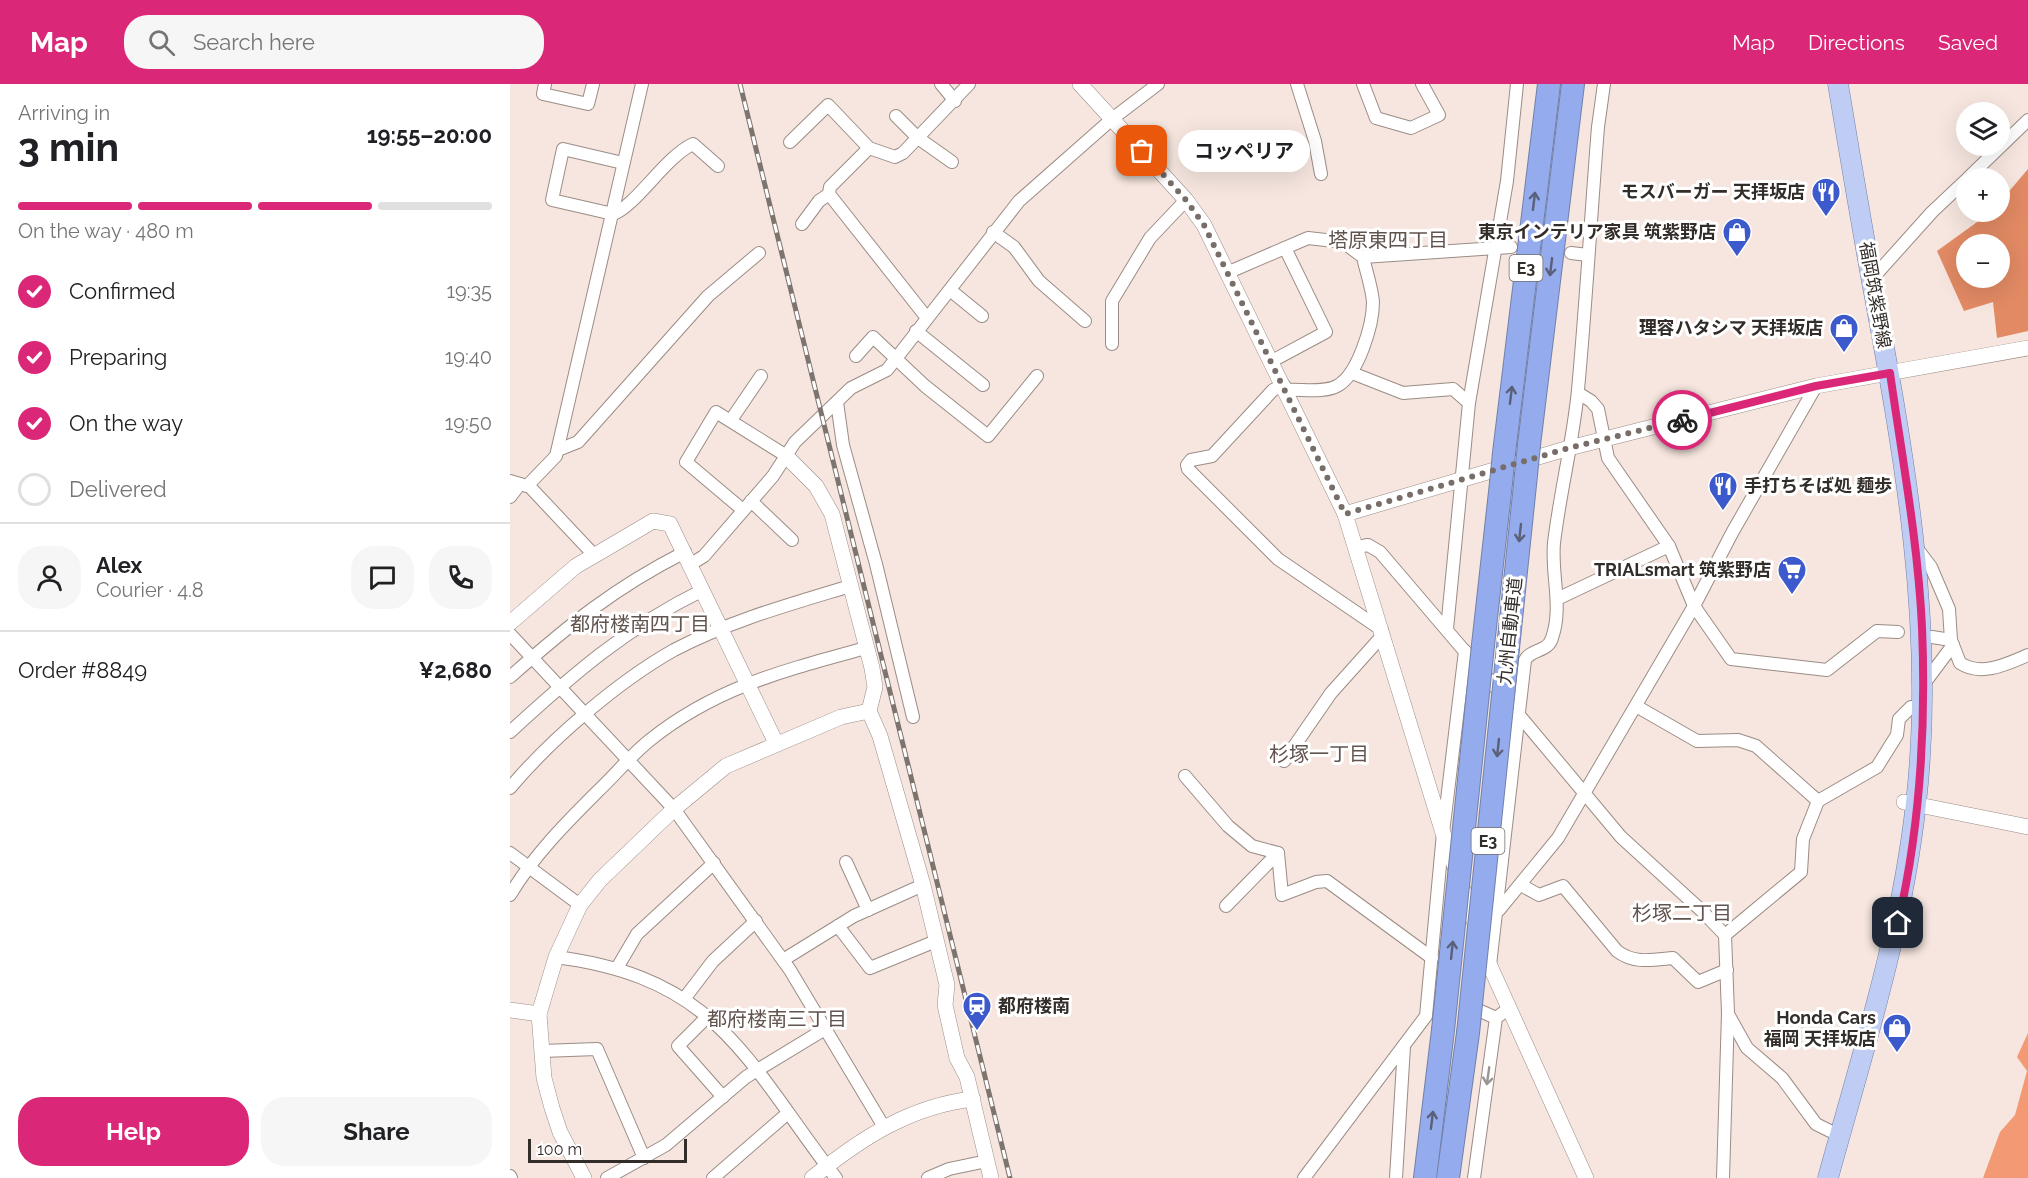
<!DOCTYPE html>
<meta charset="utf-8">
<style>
body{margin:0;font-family:Raleway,"Noto Sans JP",sans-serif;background:#f6f6f6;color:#202124;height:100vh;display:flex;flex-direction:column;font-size:22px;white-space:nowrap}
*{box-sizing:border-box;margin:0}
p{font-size:20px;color:#757577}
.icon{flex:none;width:33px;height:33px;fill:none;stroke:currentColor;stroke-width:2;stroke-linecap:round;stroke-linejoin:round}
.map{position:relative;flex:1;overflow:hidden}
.drawer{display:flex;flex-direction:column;background:#fff;width:510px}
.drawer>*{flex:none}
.buttons{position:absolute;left:1446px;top:18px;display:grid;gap:12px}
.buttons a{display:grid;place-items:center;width:54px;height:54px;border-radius:50%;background:#fff;box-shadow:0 6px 24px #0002;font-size:30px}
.scale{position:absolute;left:18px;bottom:15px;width:159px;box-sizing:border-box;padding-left:6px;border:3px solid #332d2a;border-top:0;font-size:16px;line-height:21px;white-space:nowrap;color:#332d2a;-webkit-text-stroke:4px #fff;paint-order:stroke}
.pin{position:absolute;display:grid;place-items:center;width:51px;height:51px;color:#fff;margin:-26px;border-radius:12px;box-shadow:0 3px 9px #0006}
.courier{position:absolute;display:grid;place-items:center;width:60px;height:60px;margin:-30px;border:4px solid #db2777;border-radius:50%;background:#fff;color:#222;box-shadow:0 2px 8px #0007}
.bubble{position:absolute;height:42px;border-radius:21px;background:#fff;box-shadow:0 6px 24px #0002;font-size:20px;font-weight:700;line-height:42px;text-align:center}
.summary em{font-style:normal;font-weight:700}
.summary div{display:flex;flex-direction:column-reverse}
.summary{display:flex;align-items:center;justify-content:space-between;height:102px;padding:0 18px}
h1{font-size:39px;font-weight:700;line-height:45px}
.bar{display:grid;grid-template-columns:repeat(4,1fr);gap:9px 6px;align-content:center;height:72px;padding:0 18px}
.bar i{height:8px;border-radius:4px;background:#e0e0e0}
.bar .on{background:#db2777}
.bar p{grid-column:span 4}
.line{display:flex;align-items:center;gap:15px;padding:0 18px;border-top:2px solid #e0e0e0}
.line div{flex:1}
.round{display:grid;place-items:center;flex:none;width:63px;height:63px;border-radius:24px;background:#f6f6f6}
ol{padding:0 18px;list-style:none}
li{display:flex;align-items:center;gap:18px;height:66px}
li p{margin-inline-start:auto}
li .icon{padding:6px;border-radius:50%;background:#db2777;color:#fff;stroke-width:4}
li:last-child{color:#757577}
li i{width:33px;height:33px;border:3px solid #e0e0e0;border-radius:50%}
.action{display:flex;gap:12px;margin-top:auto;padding:12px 18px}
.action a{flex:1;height:69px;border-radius:24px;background:#db2777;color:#fff;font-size:24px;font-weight:700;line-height:69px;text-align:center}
.action a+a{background:#f6f6f6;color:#202124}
header{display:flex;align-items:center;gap:36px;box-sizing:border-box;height:84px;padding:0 30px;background:#db2777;color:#fff}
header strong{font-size:28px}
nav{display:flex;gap:33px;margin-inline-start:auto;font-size:21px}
.search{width:420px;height:54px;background:#f6f6f6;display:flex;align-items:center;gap:15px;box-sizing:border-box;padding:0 21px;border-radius:24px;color:#757577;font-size:22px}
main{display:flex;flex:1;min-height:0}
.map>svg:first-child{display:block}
.forest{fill:#e28a64;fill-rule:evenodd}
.water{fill:#f39973}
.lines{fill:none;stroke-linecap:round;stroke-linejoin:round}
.minor-casing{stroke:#9b8c86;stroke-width:14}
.tertiary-casing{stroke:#9b8c86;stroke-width:16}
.primary-casing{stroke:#7280a9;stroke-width:21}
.motorway-casing{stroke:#7280a9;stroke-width:24}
.minor{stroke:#fff;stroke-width:12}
.tertiary{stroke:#fff;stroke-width:15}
.primary{stroke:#bfcdf4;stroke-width:20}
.motorway{stroke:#94aced;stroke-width:22}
.rail-casing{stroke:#7e746f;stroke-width:5}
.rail{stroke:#fff;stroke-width:3;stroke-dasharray:9;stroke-linecap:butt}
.motorway-bridge-casing{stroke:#7280a9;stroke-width:24;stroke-linecap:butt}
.motorway-bridge{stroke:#94aced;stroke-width:22}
.oneway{stroke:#5a6078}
.oneway2{stroke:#999694}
.done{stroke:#776e69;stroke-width:6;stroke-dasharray:0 10.8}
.route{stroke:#db2777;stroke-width:8}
.labels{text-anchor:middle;stroke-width:6;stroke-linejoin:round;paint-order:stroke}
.shield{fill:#fff;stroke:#706c6a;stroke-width:1.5}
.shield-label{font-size:16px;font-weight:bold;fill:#332d2a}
.poi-label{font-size:18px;font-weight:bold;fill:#332d2a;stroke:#fff;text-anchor:end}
.street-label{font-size:18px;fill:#332d2a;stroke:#fff}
.neighbourhood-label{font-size:20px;fill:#61534e;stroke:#fff}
</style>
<header>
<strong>Map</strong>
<div class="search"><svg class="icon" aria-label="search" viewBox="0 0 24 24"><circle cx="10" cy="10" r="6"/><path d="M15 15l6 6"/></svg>Search here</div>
<nav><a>Map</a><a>Directions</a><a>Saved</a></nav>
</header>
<main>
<section class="drawer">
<div class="summary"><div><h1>3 min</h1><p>Arriving in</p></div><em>19:55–20:00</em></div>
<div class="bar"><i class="on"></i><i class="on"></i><i class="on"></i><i></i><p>On the way · 480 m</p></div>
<ol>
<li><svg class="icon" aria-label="check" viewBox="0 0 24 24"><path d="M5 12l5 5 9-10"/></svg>Confirmed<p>19:35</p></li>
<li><svg class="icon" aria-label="check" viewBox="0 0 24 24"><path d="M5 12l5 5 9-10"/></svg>Preparing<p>19:40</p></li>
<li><svg class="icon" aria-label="check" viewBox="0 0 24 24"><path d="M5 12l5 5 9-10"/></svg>On the way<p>19:50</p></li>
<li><i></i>Delivered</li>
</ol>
<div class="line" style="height:108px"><a class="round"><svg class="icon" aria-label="person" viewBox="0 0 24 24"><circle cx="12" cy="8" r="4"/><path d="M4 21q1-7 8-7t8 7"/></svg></a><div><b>Alex</b><p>Courier · 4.8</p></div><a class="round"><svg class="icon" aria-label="chat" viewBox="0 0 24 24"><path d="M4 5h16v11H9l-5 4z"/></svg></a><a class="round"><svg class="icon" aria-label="phone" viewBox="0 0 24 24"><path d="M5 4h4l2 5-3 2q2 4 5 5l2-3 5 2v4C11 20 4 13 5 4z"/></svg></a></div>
<div class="line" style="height:78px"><div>Order #8849</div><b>¥2,680</b></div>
<div class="action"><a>Help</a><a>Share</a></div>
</section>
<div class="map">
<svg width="1518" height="1094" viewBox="0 0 1518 1094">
<rect width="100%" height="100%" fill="#f6e6df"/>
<path class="forest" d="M1518,85V247L1487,254L1483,218L1454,227L1427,167L1481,128H1490V118ZM1456,160H1490V194H1456Z"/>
<polygon class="water" points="1518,949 1518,1094 1473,1094 1490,1048 1505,1031 1517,987 1507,973"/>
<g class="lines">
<g class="minor-casing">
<g id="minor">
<polyline points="35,0 33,10 78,20 83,0"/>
<polyline points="431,0 445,17"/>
<polyline points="787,0 805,57 811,90"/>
<polyline points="853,0 866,34 901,44 929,31 912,0"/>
<polyline points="386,32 408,54 442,78"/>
<polyline points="280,58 318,21 359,64 385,73 393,69 459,0"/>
<polyline points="359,64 320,103 319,110 417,234"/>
<path d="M113,79L53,65L42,116L103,130C126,122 155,73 183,60L208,82"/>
<polyline points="1458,94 1518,36"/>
<polyline points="292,140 309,117 319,110"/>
<polyline points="483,148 504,163 529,197 575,237"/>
<polyline points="1061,169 1078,171"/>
<polyline points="853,173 1001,163"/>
<path d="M719,188L798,154L833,158L853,173C856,187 862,204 863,218C863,241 848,291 827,302C814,309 791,305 776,306"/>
<polyline points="1361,196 1422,128 1456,96"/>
<polyline points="440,206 472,232"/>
<polyline points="406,247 473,301"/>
<polyline points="602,260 602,217 640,154 676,116"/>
<polyline points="346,272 363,253 415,302 478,352 527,292"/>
<polyline points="762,277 816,248 775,164"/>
<polyline points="842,289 893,309 943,305 959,319"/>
<polyline points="774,301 763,306 702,372 681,376 677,381 678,385 768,475 872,546"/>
<polyline points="1068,309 1081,317 1088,325 1098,374 1159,462 1184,522 1221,575 1317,586 1367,547 1388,548"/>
<polyline points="327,318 333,361 366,480 403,633"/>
<polyline points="221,336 251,292"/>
<polyline points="48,366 68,358 198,212 249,169"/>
<polyline points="0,397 20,403 84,471"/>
<polyline points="17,402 46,372 132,0"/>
<polyline points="0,413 10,400"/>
<polyline points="241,417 282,456"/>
<polyline points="233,426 176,378 206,328 275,371"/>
<path d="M1405,462L1421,483L1439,525L1441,556L1450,579C1471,593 1497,580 1518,571"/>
<polyline points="847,463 858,461 870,468 992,611"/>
<polyline points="181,480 194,472 263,392 285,358 341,304 377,286 509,117 602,35 648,0"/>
<polyline points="1047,515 1159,462"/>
<polyline points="937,545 959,319 997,97 1007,0"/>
<polyline points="0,550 164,725 280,886 374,1043"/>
<polyline points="1422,553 1441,556"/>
<path d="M0,593C59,541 104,504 175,468"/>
<polyline points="1413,601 1443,561"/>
<polyline points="1126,622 1187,657 1228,656 1246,662 1308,717"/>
<polyline points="1009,631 1111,753 1192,827 1215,851 1218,929 1213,1094"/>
<path d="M0,648C62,591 117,543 193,506"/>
<polyline points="774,677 821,609 873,551"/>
<polyline points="675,692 718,742 742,762 768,769 772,811 806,798 817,797 922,874"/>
<path d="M0,704C41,655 109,597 164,566C219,537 281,520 340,502"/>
<polyline points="0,769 70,821"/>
<polyline points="336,778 358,826"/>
<path d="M1011,801L1029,811L1053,802L1107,867C1124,880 1142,876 1163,874L1188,898L1217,886"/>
<path d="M0,811C24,771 55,740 88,707C106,690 121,671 140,656C206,603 276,586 356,564"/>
<polyline points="716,822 768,769"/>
<polyline points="989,826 1048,754 1184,522 1222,449 1306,302"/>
<polyline points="328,842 360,884 426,857"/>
<polyline points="1215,851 1291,788 1293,755 1308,717 1367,683 1387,651 1389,635 1401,623"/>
<path d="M46,873C209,894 236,977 326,1094"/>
<polyline points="273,876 344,832 413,801"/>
<path d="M980,881L1015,576C1021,565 1038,568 1042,554C1053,523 1041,491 1044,459C1050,408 1063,358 1068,306C1076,219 1081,131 1088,43L1094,0"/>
<polyline points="107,884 127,850 204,779"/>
<polyline points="174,915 203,877 246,837"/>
<polyline points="957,921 986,934"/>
<polyline points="1218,930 1237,964 1272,994 1306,1040 1320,1047"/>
<polyline points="198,932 168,962 213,1013"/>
<polyline points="32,967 87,965 134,1074"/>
<polyline points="0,1092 1,1094"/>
<polyline points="97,1094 156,1061 236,993 315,945"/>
<polyline points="203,1094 278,1029"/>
<polyline points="418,1094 439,1085 477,1077"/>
<polyline points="794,1094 916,932 933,749 955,567"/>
<polyline points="886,1094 894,962"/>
<polyline points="964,1094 986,934 998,925"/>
</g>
</g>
<g class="tertiary-casing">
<g id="tertiary">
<polyline points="570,0 676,116 694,141 835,430 933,749 980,882 1076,1094"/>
<polyline points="275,371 306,402 322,430 362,584 365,603 359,627 370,652 413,801 437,901 435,921 447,974 457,993 481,1094"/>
<polyline points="835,430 1059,364 1306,302 1518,264"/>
<polyline points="0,539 66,482 92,467 143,437 160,440 266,659"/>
<polyline points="1394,718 1518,743"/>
<polyline points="0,926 29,930"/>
<polyline points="74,1094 50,1048 42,1024 34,994 29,930 46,873 70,821 90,796 164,725 216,682 331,633 359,627"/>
<path d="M302,1094C350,1055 400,1022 463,1015"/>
</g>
</g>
<g class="primary-casing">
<path id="primary" d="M1318,1094C1352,970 1392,848 1406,719C1426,544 1394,370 1362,198C1350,132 1339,66 1328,0"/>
</g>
<g class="motorway-casing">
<g id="motorway">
<polyline points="1019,361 1063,0"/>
<polyline points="994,369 1039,0"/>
<polyline points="973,561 991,399"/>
<polyline points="998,564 1016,391"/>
<polyline points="915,1094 933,946"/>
<polyline points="938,1094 958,949"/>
</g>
</g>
<use href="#minor" class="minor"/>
<use href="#tertiary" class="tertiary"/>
<use href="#primary" class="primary"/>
<use href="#motorway" class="motorway"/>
<g class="rail-casing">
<polyline id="rail" points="230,0 500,1094"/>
</g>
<use href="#rail" class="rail"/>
<g class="motorway-bridge-casing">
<g id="motorway-bridge">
<polyline points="1016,391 1019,361"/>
<polyline points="991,399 994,369"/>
<polyline points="933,946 973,561"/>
<polyline points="958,949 998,564"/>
</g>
</g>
<use href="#motorway-bridge" class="motorway-bridge"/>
</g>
<defs><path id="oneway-shaft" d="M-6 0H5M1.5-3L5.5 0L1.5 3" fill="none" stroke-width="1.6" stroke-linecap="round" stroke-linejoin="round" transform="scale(1.5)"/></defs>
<g class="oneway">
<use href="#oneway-shaft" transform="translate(1024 117) rotate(-83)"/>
<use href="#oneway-shaft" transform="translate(1041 183) rotate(97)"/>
<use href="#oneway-shaft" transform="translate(1001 311) rotate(-83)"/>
<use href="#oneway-shaft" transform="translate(1010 449) rotate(96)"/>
<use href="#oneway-shaft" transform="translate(988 664) rotate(96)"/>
<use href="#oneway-shaft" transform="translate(942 866) rotate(-84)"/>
<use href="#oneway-shaft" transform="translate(922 1036) rotate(-83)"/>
</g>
<use class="oneway2" href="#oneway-shaft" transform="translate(978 992) rotate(98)"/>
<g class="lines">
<polyline class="done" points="632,67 676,116 694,141 835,430 1059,364 1172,336"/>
<path class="route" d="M1172,336L1306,302L1380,289C1392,373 1408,458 1412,543C1416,641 1410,744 1388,839"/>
</g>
<defs>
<g id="restaurant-pin" transform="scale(1.5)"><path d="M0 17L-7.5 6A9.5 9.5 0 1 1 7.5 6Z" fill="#3d5acc" stroke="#fff"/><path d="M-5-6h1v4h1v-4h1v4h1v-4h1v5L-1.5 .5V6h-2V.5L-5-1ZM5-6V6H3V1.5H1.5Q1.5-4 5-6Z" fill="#fff"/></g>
<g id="shop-pin" transform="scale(1.5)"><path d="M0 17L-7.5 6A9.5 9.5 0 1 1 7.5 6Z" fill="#3d5acc" stroke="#fff"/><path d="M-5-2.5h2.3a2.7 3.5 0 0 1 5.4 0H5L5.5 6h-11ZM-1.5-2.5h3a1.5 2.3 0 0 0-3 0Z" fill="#fff"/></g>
<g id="supermarket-pin" transform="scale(1.5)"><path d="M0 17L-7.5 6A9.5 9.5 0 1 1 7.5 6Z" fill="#3d5acc" stroke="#fff"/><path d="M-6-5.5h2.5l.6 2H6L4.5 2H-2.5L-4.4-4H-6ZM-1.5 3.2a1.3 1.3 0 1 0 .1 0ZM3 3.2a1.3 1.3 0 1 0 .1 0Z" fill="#fff"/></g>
<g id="station-pin" transform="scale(1.5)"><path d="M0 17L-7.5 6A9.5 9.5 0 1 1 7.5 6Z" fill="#3d5acc" stroke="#fff"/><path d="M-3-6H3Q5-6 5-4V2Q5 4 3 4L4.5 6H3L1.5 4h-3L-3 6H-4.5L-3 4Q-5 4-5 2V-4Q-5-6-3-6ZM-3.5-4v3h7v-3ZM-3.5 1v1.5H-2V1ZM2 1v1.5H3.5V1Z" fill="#fff"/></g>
</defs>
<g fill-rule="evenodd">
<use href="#restaurant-pin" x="1316" y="108"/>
<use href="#shop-pin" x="1227" y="148"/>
<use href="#shop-pin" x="1334" y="244"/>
<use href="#restaurant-pin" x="1213" y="402"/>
<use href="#supermarket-pin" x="1282" y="486"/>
<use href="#station-pin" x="467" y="922"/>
<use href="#shop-pin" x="1387" y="944"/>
</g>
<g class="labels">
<g class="shield">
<rect x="999.5" y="171" width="33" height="26" rx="4.5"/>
<rect x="961.5" y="744" width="33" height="26" rx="4.5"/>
</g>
<g class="shield-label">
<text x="1016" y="190">E3</text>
<text x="978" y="763">E3</text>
</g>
<g class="poi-label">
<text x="1295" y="114">モスバーガー 天拝坂店</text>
<text x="1206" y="154">東京インテリア家具 筑紫野店</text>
<text x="1313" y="250">理容ハタシマ 天拝坂店</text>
<text x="1234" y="408" text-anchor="start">手打ちそば処 麺歩</text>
<text x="1261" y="492">TRIALsmart 筑紫野店</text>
<text x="488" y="928" text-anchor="start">都府楼南</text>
<text x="1366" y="940">Honda Cars<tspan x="1366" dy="21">福岡 天拝坂店</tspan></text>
</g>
<g class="street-label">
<text transform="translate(1365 211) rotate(80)" y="6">福岡筑紫野線</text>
<text transform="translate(1000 547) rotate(-84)" y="6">九州自動車道</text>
</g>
<g class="neighbourhood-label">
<text x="878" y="163">塔原東四丁目</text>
<text x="130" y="547">都府楼南四丁目</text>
<text x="809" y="677">杉塚一丁目</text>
<text x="1172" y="836">杉塚二丁目</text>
<text x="267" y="942">都府楼南三丁目</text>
</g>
</g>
</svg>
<div class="buttons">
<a><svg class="icon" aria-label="layers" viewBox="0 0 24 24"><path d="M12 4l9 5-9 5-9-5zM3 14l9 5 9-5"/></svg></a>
<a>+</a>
<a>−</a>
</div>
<div class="scale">100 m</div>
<div class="pin" style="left:632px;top:67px;background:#ea580c"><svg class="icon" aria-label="bag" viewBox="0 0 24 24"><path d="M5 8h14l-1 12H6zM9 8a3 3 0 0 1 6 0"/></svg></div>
<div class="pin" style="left:1388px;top:839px;background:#1f2937"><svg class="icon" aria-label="home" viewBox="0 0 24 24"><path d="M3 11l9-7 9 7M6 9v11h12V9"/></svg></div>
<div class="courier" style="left:1172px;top:336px"><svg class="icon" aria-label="bike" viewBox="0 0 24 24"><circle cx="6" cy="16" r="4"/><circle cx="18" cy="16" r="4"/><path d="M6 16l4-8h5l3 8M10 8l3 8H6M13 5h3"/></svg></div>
<div class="bubble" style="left:668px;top:46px;width:132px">コッペリア</div>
</div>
</main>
